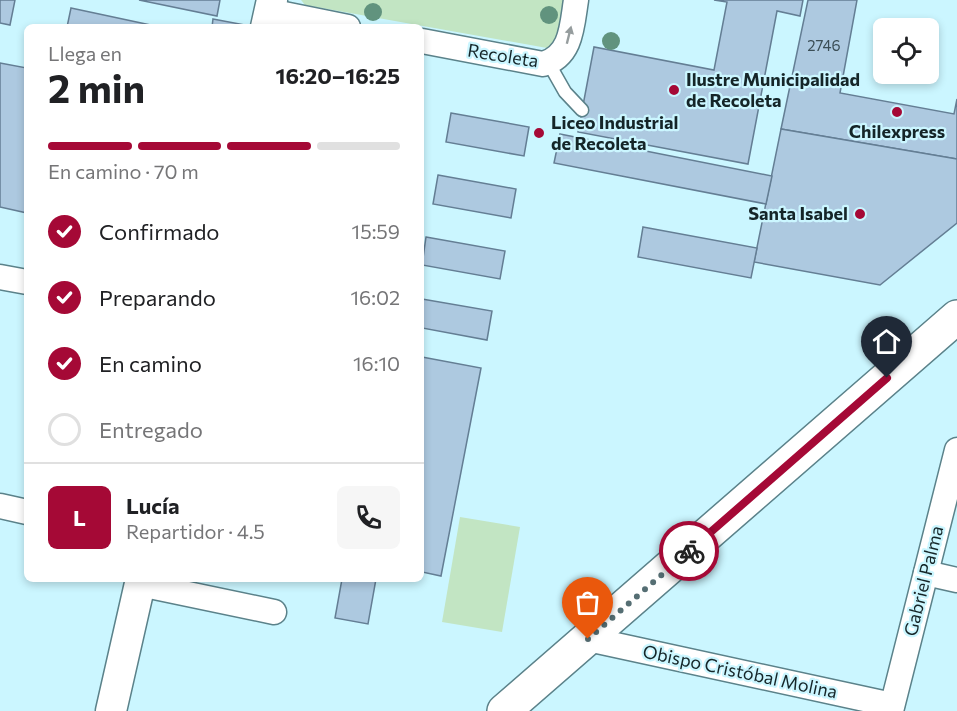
<!DOCTYPE html>
<html lang="es">
<meta charset="utf-8">
<style>
body{margin:0;font-family:Commissioner,sans-serif;background:#f6f6f6;color:#202124;height:100vh;display:flex;flex-direction:column;font-size:22px;white-space:nowrap}
*{box-sizing:border-box;margin:0}
p{font-size:20px;color:#757577}
.icon{flex:none;width:33px;height:33px;fill:none;stroke:currentColor;stroke-width:2;stroke-linecap:round;stroke-linejoin:round}
.map{position:relative;flex:1;overflow:hidden}
.details{position:absolute;left:24px;top:24px;width:400px;height:558px;display:flex;flex-direction:column;background:#fff;border-radius:9px;box-shadow:0 3px 9px #0003}
.details>*{flex:none}
.fabs{position:absolute;left:873px;top:18px;display:grid;gap:12px}
.fabs a{display:grid;place-items:center;width:66px;height:66px;border-radius:9px;background:#fff;box-shadow:0 3px 9px #0003;font-size:30px}
.pin{position:absolute;display:grid;place-items:center;width:51px;height:51px;color:#fff;margin:-62px -26px;border-radius:50% 50% 50% 0;rotate:-45deg;box-shadow:0 0 6px #0007}
.pin .icon{rotate:45deg}
.courier{position:absolute;display:grid;place-items:center;width:60px;height:60px;margin:-30px;border:4px solid #a50936;border-radius:50%;background:#fff;color:#222;box-shadow:0 2px 8px #0007}
.overview em{font-style:normal;font-weight:700}
.overview div{display:flex;flex-direction:column-reverse}
.overview{display:flex;align-items:center;justify-content:space-between;height:102px;padding:0 24px}
h1{font-size:39px;font-weight:700;line-height:45px}
.bar{display:grid;grid-template-columns:repeat(4,1fr);gap:9px 6px;align-content:center;height:72px;padding:0 24px}
.bar i{height:8px;border-radius:4px;background:#e0e0e0}
.bar .active{background:#a50936}
.bar p{grid-column:span 4}
.line{display:flex;align-items:center;gap:15px;padding:0 24px;border-top:2px solid #e0e0e0}
.line div{flex:1}
.round{display:grid;place-items:center;flex:none;width:63px;height:63px;border-radius:9px;background:#f6f6f6}
ol{padding:0 24px;list-style:none}
li{display:flex;align-items:center;gap:18px;height:66px}
li p{margin-inline-start:auto}
li .icon{padding:6px;border-radius:50%;background:#a50936;color:#fff;stroke-width:4}
li:last-child{color:#757577}
li i{width:33px;height:33px;border:3px solid #e0e0e0;border-radius:50%}
.map>svg:first-child{display:block}
.green{fill:#c2e5c3}
.building{fill:#adc9e0;stroke:#647e94;stroke-width:1.5}
.lines{fill:none;stroke-linecap:round;stroke-linejoin:round}
.service-casing{stroke:#5b828a;stroke-width:15}
.minor-casing{stroke:#5b828a;stroke-width:27}
.tertiary-casing{stroke:#5b828a;stroke-width:33}
.secondary-casing{stroke:#5b828a;stroke-width:36}
.service{stroke:#fff;stroke-width:12}
.minor{stroke:#fff;stroke-width:24}
.tertiary{stroke:#fff;stroke-width:30}
.secondary{stroke:#fff;stroke-width:33}
.tree{fill:#61937e}
.oneway{fill:#969d9e}
.done{stroke:#556e73;stroke-width:6;stroke-dasharray:0 10.8}
.route{stroke:#a50936;stroke-width:8}
.poi-dot{fill:#a50936;stroke:#cbf6ff;stroke-width:2}
.labels{text-anchor:middle;stroke-width:4.5;stroke-linejoin:round;paint-order:stroke}
.number-label{font-size:15px;fill:#3b4e56}
.street-label{font-size:18px;fill:#152528;stroke:#cbf6ff}
.poi-label{font-size:18px;font-weight:bold;fill:#152528;stroke:#cbf6ff;text-anchor:start}
</style>
<div class="map">
<svg width="957" height="711" viewBox="0 0 957 711">
<rect width="100%" height="100%" fill="#cbf6ff"/>
<g class="green">
<polygon points="301,0 566,0 559,36 547,48 305,5"/>
<polygon points="460,517 520,527 502,632 442,622"/>
</g>
<g class="building">
<polygon points="0,0 15,0 10,25 0,23"/>
<polygon points="139,0 220,0 217,16"/>
<polygon points="714,0 803,0 800,16 777,11 748,164 578,132 594,47 714,70 727,2"/>
<polygon points="808,0 857,0 840,93 954,114 957,99 957,159 781,129"/>
<polygon points="71,8 160,27 67,27"/>
<polygon points="213,19 245,25 244,27 212,27"/>
<polygon points="0,63 27,68 27,213 0,207"/>
<polygon points="451,113 529,127 524,156 446,142"/>
<polygon points="781,129 957,159 957,223 880,285 754,262"/>
<polygon points="560,134 772,176 766,204 554,163"/>
<polygon points="438,175 516,189 511,218 433,204"/>
<polygon points="643,227 757,248 751,278 638,257"/>
<polygon points="426,237 505,251 500,279 422,265"/>
<polygon points="422,299 492,311 487,340 422,328"/>
<polygon points="422,357 481,368 441,576 422,572"/>
<polygon points="342,579 376,579 368,624 335,618"/>
</g>
<g class="lines">
<g class="service-casing">
<polyline id="service" points="548,62 565,92 582,110"/>
</g>
<g class="minor-casing">
<g id="minor">
<polyline points="269,11 348,27"/>
<path d="M422,41L543,64C572,56 572,25 576,0"/>
<polyline points="0,277 27,282"/>
<polyline points="0,506 27,512"/>
<polyline points="926,573 957,580"/>
<polyline points="140,584 274,612"/>
<polyline points="588,639 892,705"/>
<polyline points="891,711 957,450"/>
</g>
</g>
<g class="tertiary-casing">
<g id="tertiary">
<polyline points="266,27 272,0"/>
<polyline points="111,711 141,579"/>
</g>
</g>
<g class="secondary-casing">
<polyline id="secondary" points="504,711 957,317"/>
</g>
<use href="#service" class="service"/>
<use href="#minor" class="minor"/>
<use href="#tertiary" class="tertiary"/>
<use href="#secondary" class="secondary"/>
</g>
<g class="tree">
<circle cx="373" cy="12" r="9"/>
<circle cx="549" cy="15" r="9"/>
<circle cx="611" cy="41" r="9"/>
</g>
<defs><path id="oneway-solid" d="M-6-.8H1V-3.2L6.5 0L1 3.2V.8H-6Z" transform="scale(1.5)"/></defs>
<use class="oneway" href="#oneway-solid" transform="translate(569 35) rotate(-76)"/>
<g class="lines">
<polyline class="done" points="588,639 689,551"/>
<polyline class="route" points="689,551 887,378"/>
</g>
<g class="poi-dot">
<circle cx="674" cy="90" r="6"/>
<circle cx="897" cy="112" r="6"/>
<circle cx="539" cy="133" r="6"/>
<circle cx="860" cy="214" r="6"/>
</g>
<g class="labels">
<g class="number-label">
<text x="824" y="51">2746</text>
</g>
<g class="street-label">
<text transform="translate(503 56) rotate(9)" y="6">Recoleta</text>
<text transform="translate(924 581) rotate(-76)" y="6">Gabriel Palma</text>
<text transform="translate(740 672) rotate(12)" y="6">Obispo Cristóbal Molina</text>
</g>
<g class="poi-label">
<text x="686" y="86">Ilustre Municipalidad<tspan x="686" dy="21">de Recoleta</tspan></text>
<text x="551" y="129">Liceo Industrial<tspan x="551" dy="21">de Recoleta</tspan></text>
<text x="897" y="138" text-anchor="middle">Chilexpress</text>
<text x="848" y="220" text-anchor="end">Santa Isabel</text>
</g>
</g>
</svg>
<div class="fabs">
<a><svg class="icon" aria-label="locate" viewBox="0 0 24 24"><circle cx="12" cy="12" r="6"/><path d="M12 2v4M12 18v4M2 12h4M18 12h4"/></svg></a>
</div>
<div class="pin" style="left:588px;top:639px;background:#ea580c"><svg class="icon" aria-label="bag" viewBox="0 0 24 24"><path d="M5 8h14l-1 12H6zM9 8a3 3 0 0 1 6 0"/></svg></div>
<div class="pin" style="left:887px;top:378px;background:#1f2937"><svg class="icon" aria-label="home" viewBox="0 0 24 24"><path d="M3 11l9-7 9 7M6 9v11h12V9"/></svg></div>
<div class="courier" style="left:689px;top:551px"><svg class="icon" aria-label="bike" viewBox="0 0 24 24"><circle cx="6" cy="16" r="4"/><circle cx="18" cy="16" r="4"/><path d="M6 16l4-8h5l3 8M10 8l3 8H6M13 5h3"/></svg></div>
<section class="details">
<div class="overview"><div><h1>2 min</h1><p>Llega en</p></div><em>16:20–16:25</em></div>
<div class="bar"><i class="active"></i><i class="active"></i><i class="active"></i><i></i><p>En camino · 70 m</p></div>
<ol>
<li><svg class="icon" aria-label="check" viewBox="0 0 24 24"><path d="M5 12l5 5 9-10"/></svg>Confirmado<p>15:59</p></li>
<li><svg class="icon" aria-label="check" viewBox="0 0 24 24"><path d="M5 12l5 5 9-10"/></svg>Preparando<p>16:02</p></li>
<li><svg class="icon" aria-label="check" viewBox="0 0 24 24"><path d="M5 12l5 5 9-10"/></svg>En camino<p>16:10</p></li>
<li><i></i>Entregado</li>
</ol>
<div class="line" style="height:108px"><b class="round" style="background:#a50936;color:#fff">L</b><div><b>Lucía</b><p>Repartidor · 4.5</p></div><a class="round"><svg class="icon" aria-label="phone" viewBox="0 0 24 24"><path d="M5 4h4l2 5-3 2q2 4 5 5l2-3 5 2v4C11 20 4 13 5 4z"/></svg></a></div>
</section>
</div>
